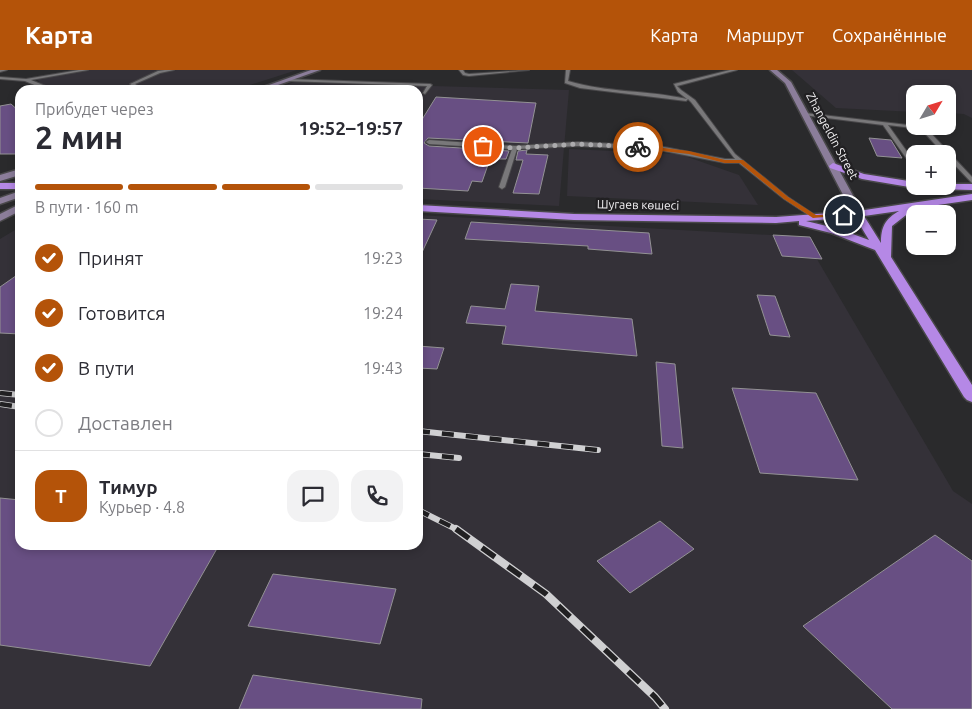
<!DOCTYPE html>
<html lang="ru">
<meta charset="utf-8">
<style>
body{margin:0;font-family:Ubuntu,sans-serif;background:#f2f2f3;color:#2b2b33;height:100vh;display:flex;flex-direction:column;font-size:19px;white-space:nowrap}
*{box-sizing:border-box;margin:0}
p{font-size:16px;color:#7c7c81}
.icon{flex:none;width:28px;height:28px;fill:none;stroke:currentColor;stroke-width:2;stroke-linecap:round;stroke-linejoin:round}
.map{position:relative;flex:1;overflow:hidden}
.panel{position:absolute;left:15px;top:15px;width:408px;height:465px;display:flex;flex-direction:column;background:#fff;border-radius:15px;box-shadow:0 2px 8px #0003}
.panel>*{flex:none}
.needle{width:32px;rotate:52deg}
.controls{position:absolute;left:906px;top:15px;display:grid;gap:10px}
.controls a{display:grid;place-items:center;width:50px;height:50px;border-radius:10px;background:#fff;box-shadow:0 2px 8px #0003;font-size:25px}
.pin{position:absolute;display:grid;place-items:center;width:42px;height:42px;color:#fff;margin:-21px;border:2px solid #fff;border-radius:50%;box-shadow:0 1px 5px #0007}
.courier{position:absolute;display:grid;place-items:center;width:50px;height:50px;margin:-25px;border:4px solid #b45309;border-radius:50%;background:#fff;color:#222;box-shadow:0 1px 6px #0007}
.summary em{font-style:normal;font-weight:700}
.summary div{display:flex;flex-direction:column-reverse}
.summary{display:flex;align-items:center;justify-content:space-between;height:85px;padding:0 20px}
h1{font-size:32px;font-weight:700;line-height:38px}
.bar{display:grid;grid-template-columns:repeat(4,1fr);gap:8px 5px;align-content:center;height:60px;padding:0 20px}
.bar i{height:6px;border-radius:4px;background:#e1e1e2}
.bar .active{background:#b45309}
.bar p{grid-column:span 4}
.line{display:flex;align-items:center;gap:12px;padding:0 20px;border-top:1px solid #e1e1e2}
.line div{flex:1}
.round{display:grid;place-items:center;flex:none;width:52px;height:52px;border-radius:15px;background:#f2f2f3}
ol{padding:0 20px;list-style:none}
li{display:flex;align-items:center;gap:15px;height:55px}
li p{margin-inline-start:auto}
li .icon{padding:5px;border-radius:50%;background:#b45309;color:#fff;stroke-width:4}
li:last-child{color:#7c7c81}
li i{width:28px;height:28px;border:2px solid #e1e1e2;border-radius:50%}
header{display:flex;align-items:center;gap:30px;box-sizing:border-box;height:70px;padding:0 25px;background:#b45309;color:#fff}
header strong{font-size:24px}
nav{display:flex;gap:28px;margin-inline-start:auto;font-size:18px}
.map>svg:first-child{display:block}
.built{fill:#343138}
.building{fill:#684f83;stroke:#939294}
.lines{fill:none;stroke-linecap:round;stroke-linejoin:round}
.lane-casing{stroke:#49484a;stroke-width:2}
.secondary-casing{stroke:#49484a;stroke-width:3}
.highway-casing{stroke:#49484a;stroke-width:3}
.lane{fill:#79787a;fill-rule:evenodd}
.secondary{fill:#8b7d9a;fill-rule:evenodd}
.highway{fill:#b588e6;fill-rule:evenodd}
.rail-far1-casing{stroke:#d0d0d2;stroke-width:6}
.rail-casing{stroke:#d0d0d2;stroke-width:8}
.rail-far1{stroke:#212022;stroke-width:4.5;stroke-dasharray:12;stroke-linecap:butt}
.rail{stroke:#212022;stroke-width:5.5;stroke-dasharray:16;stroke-linecap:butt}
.route{fill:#b45309}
.done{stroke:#acabad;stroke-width:5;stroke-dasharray:0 9}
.labels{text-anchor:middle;stroke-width:4.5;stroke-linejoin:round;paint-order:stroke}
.far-street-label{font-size:12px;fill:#f2f1f3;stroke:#212022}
</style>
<header>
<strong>Карта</strong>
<nav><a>Карта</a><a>Маршрут</a><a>Сохранённые</a></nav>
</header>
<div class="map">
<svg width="972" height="639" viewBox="0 0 972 639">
<rect width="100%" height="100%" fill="#2a2a2c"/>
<g class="built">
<polygon points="88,0 297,0 234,20 47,20 35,7"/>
<polygon points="792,0 972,0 972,48 964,44 948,43 948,24 915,24 915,42 836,38"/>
<polygon points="295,12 569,20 559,136 418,129 418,20 270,20"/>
<polygon points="569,79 679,84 739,105 758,135 567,126"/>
<polygon points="418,145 804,167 953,421 972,434 972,639 0,639 0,169 20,157 20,475 418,475"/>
</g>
<g class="building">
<polygon points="436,27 536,33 528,73 428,68 424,73 429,76 509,81 506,89 490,89 482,112 472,111 468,121 418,118 418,56"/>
<polygon points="11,34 20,42 20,84 0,84 0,36"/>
<polygon points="869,68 891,70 902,88 877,86"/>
<polygon points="527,80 526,84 548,85 539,124 513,123 523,90 516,90 518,81"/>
<polygon points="418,149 437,150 418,191"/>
<polygon points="471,152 649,163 652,184 588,179 588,176 465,169"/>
<polygon points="773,165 810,167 822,189 782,186"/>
<polygon points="20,203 20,264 0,263 0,217"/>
<polygon points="511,214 539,216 535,241 632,249 637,286 502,274 506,256 466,253 471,236 505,239"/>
<polygon points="757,225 775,226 790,267 770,265"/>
<polygon points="418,276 444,278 437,299 418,298"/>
<polygon points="656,292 675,294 683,378 662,376"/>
<polygon points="732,318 816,323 858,410 760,403"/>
<polygon points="0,428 20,430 20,475 219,475 150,596 0,575"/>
<polygon points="660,451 694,479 630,523 597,491"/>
<polygon points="935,465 972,491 972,639 892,639 803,556"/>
<polygon points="273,504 396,519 380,574 248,556"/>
<polygon points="253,605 422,629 421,639 239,639"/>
</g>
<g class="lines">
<g class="lane-casing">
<g id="lane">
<polygon points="0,0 7,0 0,2"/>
<polygon points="79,0 88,0 31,10 48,17 50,20 46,20 25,11 0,9 0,7 26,9"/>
<polygon points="165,0 174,0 160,3 135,14 144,20 139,20 130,14 158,1"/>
<polygon points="459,0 463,0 465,3 469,4 529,0 469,6 463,5"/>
<path d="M566,0H570L568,11C607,23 648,20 687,29L678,22L674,14L730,0H737L677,16L681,20L695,30L735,84L788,127L818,147L813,148L784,129L739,93H725L659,80L578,76L517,79L505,117L502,119L499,117L512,79L429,74L426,72L429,70L515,76L578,72L659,76L725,89H735L691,32L688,29L686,31L580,18L565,13Z"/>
<polygon points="287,9 430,14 432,15 425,24 423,23 427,16 286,11"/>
<polygon points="805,43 925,57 972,107 972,113 948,88 948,84 944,84 921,59 888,55 915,93 915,99 913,98 883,55 803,45"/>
</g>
</g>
<g class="secondary-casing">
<g id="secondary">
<polygon points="311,0 320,0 264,20 255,20"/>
<polygon points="770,0 777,0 791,12 863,144 861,146 855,146 853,144 785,13"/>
<polygon points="20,99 20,105 0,111 0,105"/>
<polygon points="20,121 20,127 0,134 0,128"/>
<polygon points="20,134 20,141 0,151 0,144"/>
</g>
</g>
<g class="highway-casing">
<g id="highway">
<polygon points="833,93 864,104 915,112 915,116 919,116 915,118 862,109 830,98 829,96"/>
<rect x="0" y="113" width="20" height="6"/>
<polygon points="948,114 972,114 972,120 934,119 930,116 948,116"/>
<path d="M972,124V130L911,139L910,142L892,156L891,187L972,315V332L967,330L964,327L875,180L831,163L799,155V151L776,153L574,150L418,141V135L574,144L776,147L858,141ZM899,141C885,149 881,157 881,173L864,146ZM855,147L869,170L839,159L806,151Z"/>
</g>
</g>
<use href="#lane" class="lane"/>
<use href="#secondary" class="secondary"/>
<use href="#highway" class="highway"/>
<g class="rail-far1-casing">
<g id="rail-far1">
<polyline points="0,323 20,325"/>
<polyline points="0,334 20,337"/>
<polyline points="418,361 598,380"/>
<polyline points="418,384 459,388"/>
<polyline points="418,440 458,460"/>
</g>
</g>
<g class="rail-casing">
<polyline id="rail" points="456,459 546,524 655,627 665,639"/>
</g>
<use href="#rail-far1" class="rail-far1"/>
<use href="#rail" class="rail"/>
</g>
<polygon class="route" points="638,75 689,81 725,90 743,90 788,127 816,145 844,144 847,145 813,148 784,129 740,93 725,93 689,84 636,78"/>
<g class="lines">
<polyline class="done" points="483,76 515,78 578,74 638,77"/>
</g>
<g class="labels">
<g class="far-street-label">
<text transform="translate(832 66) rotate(62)" y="4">Zhangeldin Street</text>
<text transform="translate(638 135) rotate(1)" y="4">Шугаев көшесі</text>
</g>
</g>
</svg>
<div class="controls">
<a><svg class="needle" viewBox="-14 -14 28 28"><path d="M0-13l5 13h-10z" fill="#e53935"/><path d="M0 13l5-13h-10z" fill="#7c7c81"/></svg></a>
<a>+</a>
<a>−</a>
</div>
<div class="pin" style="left:483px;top:76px;background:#ea580c"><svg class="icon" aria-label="bag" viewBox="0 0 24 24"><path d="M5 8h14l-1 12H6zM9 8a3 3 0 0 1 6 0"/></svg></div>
<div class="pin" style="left:844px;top:145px;background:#1f2937"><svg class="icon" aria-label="home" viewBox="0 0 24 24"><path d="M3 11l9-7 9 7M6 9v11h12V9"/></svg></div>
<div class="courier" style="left:638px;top:77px"><svg class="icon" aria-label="bike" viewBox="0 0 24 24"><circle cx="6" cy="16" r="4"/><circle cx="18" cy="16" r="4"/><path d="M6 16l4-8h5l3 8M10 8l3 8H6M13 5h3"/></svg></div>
<section class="panel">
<div class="summary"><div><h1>2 мин</h1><p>Прибудет через</p></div><em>19:52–19:57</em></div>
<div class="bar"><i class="active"></i><i class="active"></i><i class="active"></i><i></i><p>В пути · 160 m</p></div>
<ol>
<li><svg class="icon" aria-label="check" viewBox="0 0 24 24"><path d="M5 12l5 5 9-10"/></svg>Принят<p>19:23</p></li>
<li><svg class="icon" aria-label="check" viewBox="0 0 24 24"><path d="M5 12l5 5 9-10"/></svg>Готовится<p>19:24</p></li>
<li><svg class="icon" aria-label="check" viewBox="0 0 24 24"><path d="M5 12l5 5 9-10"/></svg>В пути<p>19:43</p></li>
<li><i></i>Доставлен</li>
</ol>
<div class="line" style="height:90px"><b class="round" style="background:#b45309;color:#fff">Т</b><div><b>Тимур</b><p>Курьер · 4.8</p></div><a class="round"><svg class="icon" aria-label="chat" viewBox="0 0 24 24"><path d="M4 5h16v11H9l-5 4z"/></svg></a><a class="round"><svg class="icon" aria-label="phone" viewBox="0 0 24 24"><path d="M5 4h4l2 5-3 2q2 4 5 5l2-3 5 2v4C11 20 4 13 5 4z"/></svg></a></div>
</section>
</div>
